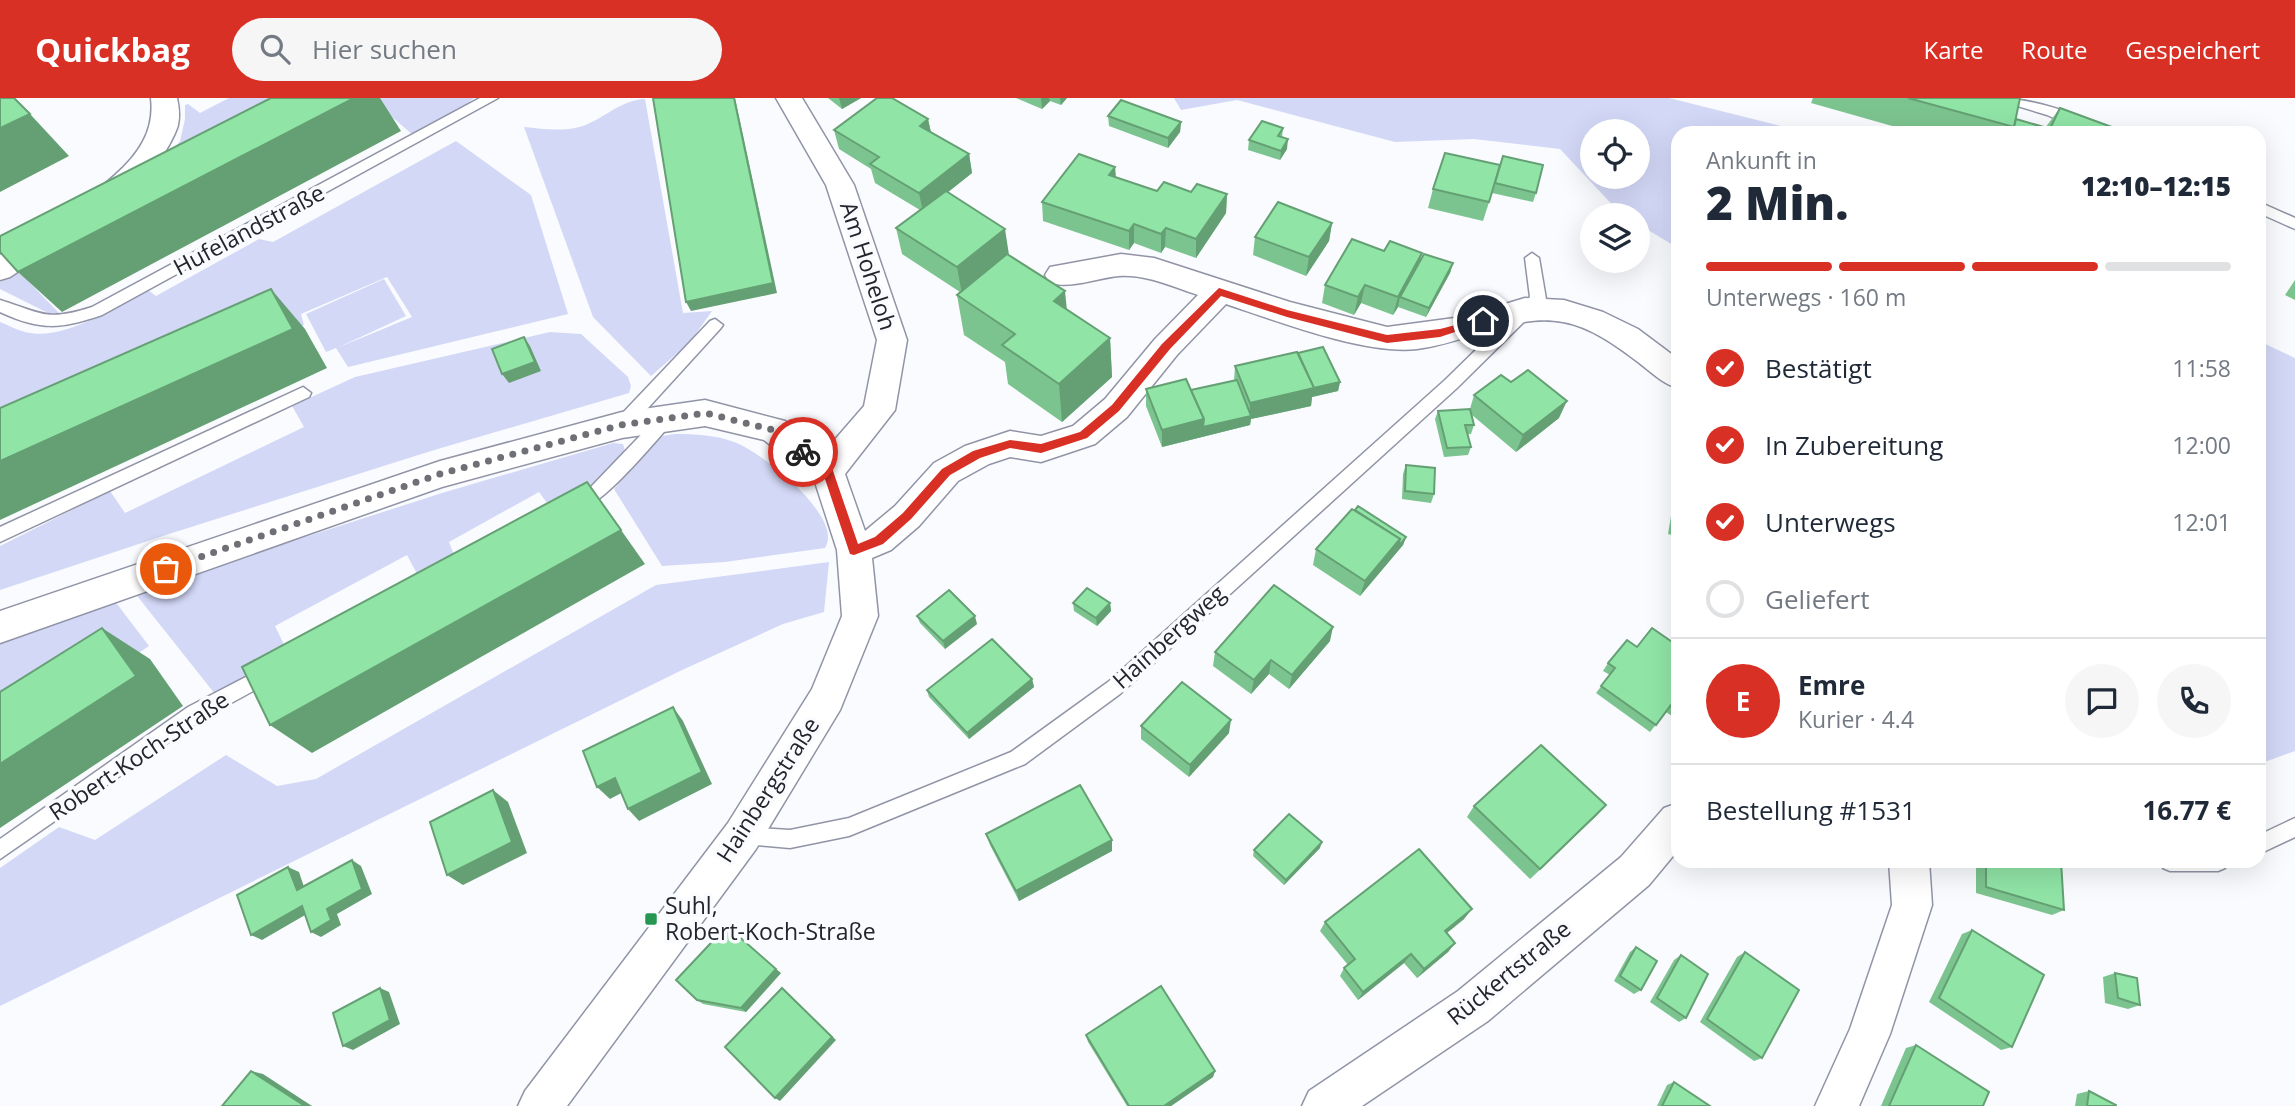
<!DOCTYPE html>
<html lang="de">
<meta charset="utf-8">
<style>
body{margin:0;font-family:"Open Sans",sans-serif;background:#f6f6f7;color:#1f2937;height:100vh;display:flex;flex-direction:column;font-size:26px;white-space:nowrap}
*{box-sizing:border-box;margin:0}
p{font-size:23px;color:#747a83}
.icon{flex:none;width:38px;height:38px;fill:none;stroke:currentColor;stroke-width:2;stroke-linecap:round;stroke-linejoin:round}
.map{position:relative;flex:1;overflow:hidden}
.panel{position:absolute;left:1671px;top:28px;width:595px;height:742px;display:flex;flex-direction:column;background:#fff;border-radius:21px;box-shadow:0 7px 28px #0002}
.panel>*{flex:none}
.controls{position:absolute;left:1580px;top:21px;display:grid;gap:14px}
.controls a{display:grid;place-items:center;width:70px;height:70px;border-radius:50%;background:#fff;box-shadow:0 7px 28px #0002;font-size:35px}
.pin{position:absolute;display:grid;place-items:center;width:60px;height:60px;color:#fff;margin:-30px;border:4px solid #fff;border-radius:50%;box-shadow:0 2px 7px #0007}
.courier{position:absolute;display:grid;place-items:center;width:70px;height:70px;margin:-35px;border:5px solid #d93025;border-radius:50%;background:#fff;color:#222;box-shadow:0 2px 9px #0007}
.headline em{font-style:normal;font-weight:800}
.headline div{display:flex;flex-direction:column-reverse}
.headline{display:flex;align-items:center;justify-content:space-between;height:119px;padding:0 35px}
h1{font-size:46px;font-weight:800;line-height:52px}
.bar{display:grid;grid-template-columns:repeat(4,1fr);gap:10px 7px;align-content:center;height:84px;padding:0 35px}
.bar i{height:9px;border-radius:5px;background:#e0e1e3}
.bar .selected{background:#d93025}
.bar p{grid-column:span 4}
.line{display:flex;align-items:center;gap:18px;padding:0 35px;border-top:2px solid #e0e1e3}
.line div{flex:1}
.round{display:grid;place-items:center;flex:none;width:74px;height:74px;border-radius:37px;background:#f6f6f7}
ol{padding:0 35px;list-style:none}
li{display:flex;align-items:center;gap:21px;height:77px}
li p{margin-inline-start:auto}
li .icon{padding:7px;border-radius:50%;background:#d93025;color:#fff;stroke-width:4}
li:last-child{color:#747a83}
li i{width:38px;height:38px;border:4px solid #e0e1e3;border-radius:50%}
header{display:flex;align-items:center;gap:42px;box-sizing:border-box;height:98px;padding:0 35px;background:#d93025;color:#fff}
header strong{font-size:33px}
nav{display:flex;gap:38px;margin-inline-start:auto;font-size:24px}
.search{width:490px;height:63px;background:#f6f6f7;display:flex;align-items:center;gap:18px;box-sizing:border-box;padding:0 24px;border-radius:38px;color:#747a83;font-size:26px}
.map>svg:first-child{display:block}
.green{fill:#d3d8f7;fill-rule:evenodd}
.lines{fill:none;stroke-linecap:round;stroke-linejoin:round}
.lane-casing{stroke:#9194a6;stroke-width:3}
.street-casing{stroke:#9194a6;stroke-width:3}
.lane{fill:#fff;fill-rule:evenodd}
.street{fill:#fff;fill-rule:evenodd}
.wall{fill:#7cc48f}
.shaded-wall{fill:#65a074}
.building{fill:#90e4a6;stroke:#65a074;stroke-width:2}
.route{fill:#d93025}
.done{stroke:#6f7076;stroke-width:7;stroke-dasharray:0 12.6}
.poi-dot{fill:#259751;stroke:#fafbfe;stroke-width:2.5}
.labels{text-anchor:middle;stroke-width:7;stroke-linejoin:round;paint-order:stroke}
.street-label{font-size:23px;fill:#24252c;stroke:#fafbfe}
.poi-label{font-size:23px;fill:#24252c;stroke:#fafbfe;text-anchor:start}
</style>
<header>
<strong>Quickbag</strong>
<div class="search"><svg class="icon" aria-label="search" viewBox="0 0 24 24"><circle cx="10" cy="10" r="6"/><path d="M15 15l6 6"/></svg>Hier suchen</div>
<nav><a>Karte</a><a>Route</a><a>Gespeichert</a></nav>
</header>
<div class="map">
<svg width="2295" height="1008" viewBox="0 0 2295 1008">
<rect width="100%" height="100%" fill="#fafbfe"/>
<g class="green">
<polygon points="229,0 370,0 28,183 59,215 50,216 0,191 0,184 60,147 152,76 180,43 185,21 185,7 188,6 200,15"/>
<polygon points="370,0 474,0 464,8 413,37"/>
<path d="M1174,0H1669L1785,29L1790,35H1678V150L1638,126V117L1620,115L1560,51L1474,41L1395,44L1237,2L1181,12ZM1592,33H1638V79H1592Z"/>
<path d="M645,1L683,215L712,213L690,244L651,278L593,219L524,29C545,31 570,35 590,25C609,16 623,2 645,1Z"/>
<path d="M456,43L531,97L568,216L348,269L336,250L326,254L306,216L384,181L406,218L337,250L412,219L387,179L301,216L304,227L0,365V224C8,227 17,232 25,234C63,244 115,209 148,192L156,198L259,141L273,144Z"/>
<polygon points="550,234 581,236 628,279 631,288 629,295 431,353 169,436 0,492 0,448 110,393 125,415 304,329 292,308 355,279"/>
<polygon points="2259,243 2295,260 2295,653 2259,666"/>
<path d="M675,336C695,336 716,337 734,344C760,353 845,419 825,450L725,464L662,468L614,391L662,338Z"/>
<polygon points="613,345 623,346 625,353 608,374 559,413 552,412 539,394 449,444 454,457 417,476 407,457 275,528 290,559 215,596 134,494 442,395"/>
<polygon points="829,464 824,514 783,526 680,573 0,908 0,770 59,729 95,742 226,657 277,688 316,681 656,487"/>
<polygon points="114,502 149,548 0,646 0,542"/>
</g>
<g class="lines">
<g class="lane-casing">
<g id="lane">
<path d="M480,0H498L102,217C61,231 41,233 0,214V202C42,215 46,224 92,209Z"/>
<path d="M1999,0C2025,0 2089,16 2107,35H2088L2047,17L2001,3Z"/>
<polygon points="2259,104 2295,120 2295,131 2259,115"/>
<polygon points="1532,155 1539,160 1546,201 1543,205 1457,290 1120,596 1025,666 849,738 790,750 735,745 732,738 735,731 742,729 790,732 849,720 1011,654 1108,584 1445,282 1530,199 1525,160"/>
<polygon points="715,221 723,227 720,231 628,332 616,332 614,327 616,322 710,223"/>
<polygon points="303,289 311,295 309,299 0,444 0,429"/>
<path d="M666,315L672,317L674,321L672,325C655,343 593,421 570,413L568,408L570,403L588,392L660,317Z"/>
<polygon points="269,567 275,569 278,575 275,581 202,621 0,761 0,741 188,609"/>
<polygon points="2295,720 2295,739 2259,756 2259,737"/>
<polygon points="2160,763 2228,763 2225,770 2218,773 2170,773 2163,770"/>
</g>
</g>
<g class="street-casing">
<g id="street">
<path d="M151,0H177C179,9 180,18 178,27C172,49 133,107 108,108C107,108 99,105 98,105L94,98C99,89 106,85 114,78C138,57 155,33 151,0Z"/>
<path d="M776,0H802L854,87L907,242L895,312L845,376L865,433L895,408L934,365L965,348L1010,333L1041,338L1073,328L1105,301L1155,241L1198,197C1173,189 1146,176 1119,178C1096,180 1072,191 1050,185L1045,177L1050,169L1121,156L1154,160L1290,204L1387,229L1462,219L1525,200L1564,202L1603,214L1638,231L1678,261V290C1663,286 1651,274 1638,264C1617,248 1591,229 1563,224C1514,215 1466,245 1417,251C1364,257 1277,223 1226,206L1177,257L1127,319L1095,346L1041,364L1010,359L989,366L958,383L919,428L891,452L872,460L878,518L840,612L756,751L567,1008H518L525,993L728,725L812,591L842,518L837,452L814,381L764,342L705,328L622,340L442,389L0,545V513L440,363L622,314L705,302L785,323L825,353L864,308L877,242L826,87Z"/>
<polygon points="51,128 61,131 66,138 61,145 10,179 0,182 0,157 41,131"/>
<polygon points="1678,705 1678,752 1649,787 1488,923 1362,1008 1302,1008 1309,993 1458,893 1621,759 1664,710"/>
<polygon points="1889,763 1929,763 1932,807 1890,936 1859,1008 1815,1008 1850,931 1892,807"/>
</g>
</g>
<use href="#lane" class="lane"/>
<use href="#street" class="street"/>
</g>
<g class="wall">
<polygon points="828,0 861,0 842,11"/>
<polygon points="1016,0 1067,0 1061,7 1050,3 1042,11"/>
<polygon points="1813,0 2020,0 2016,21 2045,30 2060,10 2128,35 1917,35 1811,5"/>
<polygon points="1108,18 1181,24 1180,34 1168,50 1109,28"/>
<polygon points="928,21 931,34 969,56 972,75 948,94 1009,157 1067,212 1110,240 1112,279 1062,324 1008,286 1005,264 964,237 957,197 960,194 902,156 896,130 920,112 875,85 871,71 839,51 834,32"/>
<polygon points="1283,30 1282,40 1287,51 1280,62 1248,52 1249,42"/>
<polygon points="1445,55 1536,95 1533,104 1492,95 1483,123 1428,110 1433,91"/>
<polygon points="1115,69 1116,79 1157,93 1227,96 1226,115 1196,160 1165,149 1161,155 1134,145 1129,152 1043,123 1042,104"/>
<polygon points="1332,125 1329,143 1306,178 1253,157 1255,139"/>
<polygon points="1384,153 1420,164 1453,165 1450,175 1426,219 1398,209 1393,217 1361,205 1354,217 1322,205 1325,187"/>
<polygon points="2295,182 2295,202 2285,197"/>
<polygon points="1235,268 1340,284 1338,293 1312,299 1311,308 1251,321 1250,327 1162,349 1146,308 1146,291 1191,292 1234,283"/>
<polygon points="1474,297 1559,320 1516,354 1472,317 1474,327 1471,336 1468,336 1471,349 1468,357 1444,359 1435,321 1438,313 1470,311"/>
<polygon points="1406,367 1434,396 1431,405 1402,401 1403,376"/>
<polygon points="1678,403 1678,439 1668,436 1672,412"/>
<polygon points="1406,439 1403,447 1360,498 1313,467 1316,451"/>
<polygon points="1073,505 1110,505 1111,513 1097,528 1074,513"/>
<polygon points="917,518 977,526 945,551 920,525"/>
<polygon points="1330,543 1289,591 1269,576 1251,596 1213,568 1215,554"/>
<polygon points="1678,548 1678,616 1675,620 1666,614 1650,634 1596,595 1610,577 1603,573 1608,565 1637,549"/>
<polygon points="1032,581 1034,589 969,641 929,599 927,592"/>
<polygon points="1141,628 1229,635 1189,679 1141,641"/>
<polygon points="1606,707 1596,718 1530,781 1467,719 1474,708"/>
<polygon points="986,736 1112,742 1112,753 1019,803 990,747"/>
<polygon points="1320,750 1284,787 1253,758 1254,752"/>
<polygon points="1817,763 1843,763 1843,765 1834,770"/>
<polygon points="1976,763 2061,763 2064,812 2052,817 1976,795"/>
<polygon points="1464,821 1447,835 1455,845 1448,854 1417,880 1404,865 1358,902 1340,878 1344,870 1348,867 1320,833 1325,824"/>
<polygon points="1972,832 2012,949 2001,952 1929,904 1962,836"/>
<polygon points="1636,849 1641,892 1634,896 1614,883 1630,854"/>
<polygon points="1745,854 1762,960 1754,963 1700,924 1737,859"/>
<polygon points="1681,857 1686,920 1679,924 1650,904 1674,862"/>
<polygon points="781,875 746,914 703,906 697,902"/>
<polygon points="2115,875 2140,907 2128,911 2105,905 2103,879"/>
<polygon points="1086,937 1215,973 1213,979 1171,1008 1127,1008 1088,944"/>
<polygon points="1916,947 1983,1008 1881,1008 1906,950"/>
<polygon points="1674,984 1710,1008 1657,1008 1667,987"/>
<polygon points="2089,993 2116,1008 2075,1008 2077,996"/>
</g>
<g class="shaded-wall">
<polygon points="354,0 380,0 401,33 62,214 18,174"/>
<polygon points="734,0 735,0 777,195 691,213 686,204"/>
<polygon points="839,0 861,0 842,11"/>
<polygon points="1041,0 1049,0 1050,3 1042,11"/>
<polygon points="1060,0 1067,0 1061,7"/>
<polygon points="30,16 69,58 0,94 0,30"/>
<polygon points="928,21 932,40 920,28"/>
<polygon points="1181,24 1180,34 1168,50 1168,40"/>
<polygon points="1288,41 1287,51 1280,62 1281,53"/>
<polygon points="969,56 972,75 923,114 919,95"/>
<polygon points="1115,69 1116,88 1109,77"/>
<polygon points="1227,96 1226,115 1196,160 1196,141"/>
<polygon points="1332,125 1329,143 1306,178 1309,159"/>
<polygon points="1134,126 1134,145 1129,152 1129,133"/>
<polygon points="1166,130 1165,149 1161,155 1161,136"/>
<polygon points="1005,131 1009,157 962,196 957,169"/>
<polygon points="1422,155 1417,173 1400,199 1398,209 1393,217 1398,199"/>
<polygon points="1453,165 1450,175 1426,219 1429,210"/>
<polygon points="1365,187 1361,205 1354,217 1358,199"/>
<polygon points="271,191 305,231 327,270 0,422 0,363"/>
<polygon points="1065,193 1069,233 1054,203"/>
<polygon points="524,239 530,248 541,273 509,285 502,276"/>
<polygon points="1110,240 1112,279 1062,324 1059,286"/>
<polygon points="1340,284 1338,293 1312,299 1311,308 1251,321 1250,327 1162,349 1162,332 1204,321 1249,319 1250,305"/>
<polygon points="1567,303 1559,320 1516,354 1523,337"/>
<polygon points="621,432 645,466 312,655 270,627"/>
<polygon points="1406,439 1403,447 1360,498 1365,483 1400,441"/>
<polygon points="1110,505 1111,513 1097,528 1096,520"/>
<polygon points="975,518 977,526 945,551 943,543"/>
<polygon points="1333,529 1330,543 1289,591 1292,577"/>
<polygon points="102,530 150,561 183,608 0,730 0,666"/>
<polygon points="1271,562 1269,576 1251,596 1254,582"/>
<polygon points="1032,581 1034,589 969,641 967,635"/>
<polygon points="673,609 683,623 712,686 639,723 628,711"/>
<polygon points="1231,622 1229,635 1189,679 1190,667"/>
<polygon points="615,680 627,692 610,701 597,689"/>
<polygon points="493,692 508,704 527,755 463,787 447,777"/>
<polygon points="1606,707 1596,718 1530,781 1540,771"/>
<polygon points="1112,742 1112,753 1019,803 1016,793"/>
<polygon points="1322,744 1320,750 1284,787 1286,782"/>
<polygon points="352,762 361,768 372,796 337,816 341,827 321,839 311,834 327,811"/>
<polygon points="288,769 299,774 307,798 297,792"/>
<polygon points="302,808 312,813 262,842 251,837"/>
<polygon points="1472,811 1464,821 1438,842 1445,833"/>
<polygon points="1455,845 1448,854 1417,880 1424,871"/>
<polygon points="1411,856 1404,865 1358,902 1363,894"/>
<polygon points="776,871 781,875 746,914 741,910"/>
<polygon points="380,890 389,894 400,926 353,952 343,948"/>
<polygon points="782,890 836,942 780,1003 775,1000"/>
<polygon points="251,973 263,976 312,1008 305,1008"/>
<polygon points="1215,973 1213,979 1171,1008 1164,1008"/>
</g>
<g class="building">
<polygon points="0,0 14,0 30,16 0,30"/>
<polygon points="271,0 354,0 18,174 0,154 0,138"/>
<polygon points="653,0 734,0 773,185 686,204"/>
<polygon points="877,0 892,0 928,21 920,28 969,56 919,95 870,66 879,59 834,32"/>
<polygon points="1908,0 2020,0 2014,29"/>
<polygon points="1121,2 1181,24 1168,40 1108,18"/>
<polygon points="2060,10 2128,35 2055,35 2051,33 2048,35"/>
<polygon points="2016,21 2047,30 2045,35 2010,35 2014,29"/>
<polygon points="1262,23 1283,30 1278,38 1288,41 1281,53 1249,42"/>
<polygon points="1445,55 1500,67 1489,104 1433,91"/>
<polygon points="1079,56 1115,69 1109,77 1157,93 1164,84 1191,94 1197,86 1227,96 1196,141 1166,130 1161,136 1134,126 1129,133 1042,104"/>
<polygon points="1503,58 1543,67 1536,95 1495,85"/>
<polygon points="946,93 1005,131 957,169 896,130"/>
<polygon points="1278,104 1332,125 1309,159 1255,139"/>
<polygon points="1352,141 1384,153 1390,143 1422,155 1398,199 1365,187 1358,199 1325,187"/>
<polygon points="1007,156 1065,193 1054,203 1110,240 1059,286 1002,247 1015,236 957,197"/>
<polygon points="1424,156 1453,165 1429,210 1400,199"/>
<polygon points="271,191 293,231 0,363 0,310"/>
<polygon points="524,239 535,264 502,276 492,251"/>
<polygon points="1323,249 1340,284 1309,291 1314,290 1298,255"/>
<polygon points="1297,254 1314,290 1250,305 1235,268"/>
<polygon points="1528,272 1567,303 1523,337 1474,297 1501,277 1511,284"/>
<polygon points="1186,281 1204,321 1162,332 1146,291"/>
<polygon points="1237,282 1251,318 1203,329 1204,321 1191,292"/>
<polygon points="1470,311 1474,327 1465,327 1471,349 1447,350 1438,313"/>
<polygon points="1406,367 1435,370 1434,396 1405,393"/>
<polygon points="587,384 621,432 270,627 242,569"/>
<polygon points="1678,403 1678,429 1673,428"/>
<polygon points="1358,408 1406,439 1398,449 1400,441 1355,412"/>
<polygon points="1352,411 1400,441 1365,483 1316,451"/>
<polygon points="1274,487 1333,529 1292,577 1271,562 1254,582 1215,554"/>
<polygon points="1087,490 1110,505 1096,520 1073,505"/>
<polygon points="949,492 975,518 943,543 917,518"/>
<polygon points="102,530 136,578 0,666 0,594"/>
<polygon points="1652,530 1678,548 1678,612 1671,607 1656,627 1601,588 1615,570 1608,565 1627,542 1637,549"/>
<polygon points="992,541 1032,581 967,635 927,592"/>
<polygon points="1182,584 1231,622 1190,667 1141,628"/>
<polygon points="673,609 702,674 628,711 615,680 597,689 583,653"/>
<polygon points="1541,647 1606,707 1540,771 1474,708"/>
<polygon points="1080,687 1112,742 1016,793 986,736"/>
<polygon points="493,692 512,744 447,777 430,724"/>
<polygon points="1289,716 1322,744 1286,782 1254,752"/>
<polygon points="1419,751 1472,811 1445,833 1455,845 1424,871 1411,856 1363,894 1344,870 1355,861 1325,824"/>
<polygon points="352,762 362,791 327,811 331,822 311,834 302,808 251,837 237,797 288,769 297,792"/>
<polygon points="1986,763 2061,763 2064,812 1986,789"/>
<polygon points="727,828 776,871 741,910 697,902 676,882"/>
<polygon points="1972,832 2044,877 2012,949 1939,900"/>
<polygon points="1636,849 1657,863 1641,892 1620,878"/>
<polygon points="1745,854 1799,892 1762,960 1707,921"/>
<polygon points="1681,857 1708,876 1686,920 1657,900"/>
<polygon points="2115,875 2137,880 2140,907 2118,900"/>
<polygon points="1161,888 1215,973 1164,1008 1129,1008 1086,937"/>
<polygon points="380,890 390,922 343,948 333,915"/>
<polygon points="782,890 832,939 775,1000 725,949"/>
<polygon points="1916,947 1989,994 1983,1008 1889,1008"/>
<polygon points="251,973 305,1008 222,1008"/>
<polygon points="1674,984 1710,1008 1662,1008"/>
<polygon points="2089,993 2116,1007 2116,1008 2087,1008"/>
</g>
<polygon class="route" points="1219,190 1287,212 1387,237 1440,231 1483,220 1488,223 1440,239 1387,245 1287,219 1221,198 1170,251 1119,313 1087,340 1041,355 1010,350 980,360 950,377 911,421 883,446 854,457 850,456 823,375 799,357 799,351 807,351 832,370 858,446 875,439 903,415 942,371 973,353 1010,342 1041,346 1080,334 1112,307 1162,246"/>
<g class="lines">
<polyline class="done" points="166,471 440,376 621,327 705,315 774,332 803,354"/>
</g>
<rect class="poi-dot" x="644" y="814" width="14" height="14" rx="3.5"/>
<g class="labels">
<g class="street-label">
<text transform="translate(249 132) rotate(-28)" y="8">Hufelandstraße</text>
<text transform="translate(868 168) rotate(72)" y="8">Am Hoheloh</text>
<text transform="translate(1169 539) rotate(-42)" y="8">Hainbergweg</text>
<text transform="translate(139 658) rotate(-34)" y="8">Robert-Koch-Straße</text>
<text transform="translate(768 692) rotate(-57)" y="8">Hainbergstraße</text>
<text transform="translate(1509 875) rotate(-39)" y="8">Rückertstraße</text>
</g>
<g class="poi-label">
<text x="665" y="816">Suhl,<tspan x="665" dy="26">Robert-Koch-Straße</tspan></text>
</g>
</g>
</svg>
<div class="controls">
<a><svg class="icon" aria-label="locate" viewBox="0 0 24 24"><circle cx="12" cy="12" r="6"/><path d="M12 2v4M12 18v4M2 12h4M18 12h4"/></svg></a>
<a><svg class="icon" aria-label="layers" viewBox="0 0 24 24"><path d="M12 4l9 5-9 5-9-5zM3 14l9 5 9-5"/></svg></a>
</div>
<div class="pin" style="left:166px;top:471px;background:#ea580c"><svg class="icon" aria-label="bag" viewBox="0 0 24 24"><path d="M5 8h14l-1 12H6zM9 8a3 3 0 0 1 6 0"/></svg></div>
<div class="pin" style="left:1483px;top:223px;background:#1f2937"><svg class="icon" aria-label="home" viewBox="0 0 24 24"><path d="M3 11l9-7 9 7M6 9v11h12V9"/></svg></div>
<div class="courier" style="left:803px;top:354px"><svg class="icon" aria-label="bike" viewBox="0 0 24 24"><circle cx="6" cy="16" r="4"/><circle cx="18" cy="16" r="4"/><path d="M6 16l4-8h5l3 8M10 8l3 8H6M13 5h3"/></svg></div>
<section class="panel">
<div class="headline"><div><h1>2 Min.</h1><p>Ankunft in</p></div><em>12:10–12:15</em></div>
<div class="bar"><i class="selected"></i><i class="selected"></i><i class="selected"></i><i></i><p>Unterwegs · 160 m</p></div>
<ol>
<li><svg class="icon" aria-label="check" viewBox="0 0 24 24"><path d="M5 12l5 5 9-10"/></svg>Bestätigt<p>11:58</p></li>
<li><svg class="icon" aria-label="check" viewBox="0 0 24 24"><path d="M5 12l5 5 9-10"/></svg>In Zubereitung<p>12:00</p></li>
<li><svg class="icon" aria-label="check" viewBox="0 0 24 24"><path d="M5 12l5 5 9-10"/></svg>Unterwegs<p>12:01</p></li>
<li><i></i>Geliefert</li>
</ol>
<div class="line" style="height:126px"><b class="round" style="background:#d93025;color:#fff">E</b><div><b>Emre</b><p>Kurier · 4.4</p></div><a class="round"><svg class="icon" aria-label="chat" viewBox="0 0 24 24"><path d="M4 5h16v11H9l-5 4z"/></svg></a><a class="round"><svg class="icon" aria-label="phone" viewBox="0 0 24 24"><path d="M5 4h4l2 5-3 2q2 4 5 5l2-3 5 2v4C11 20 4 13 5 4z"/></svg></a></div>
<div class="line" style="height:91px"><div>Bestellung #1531</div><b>16.77 €</b></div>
</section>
</div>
